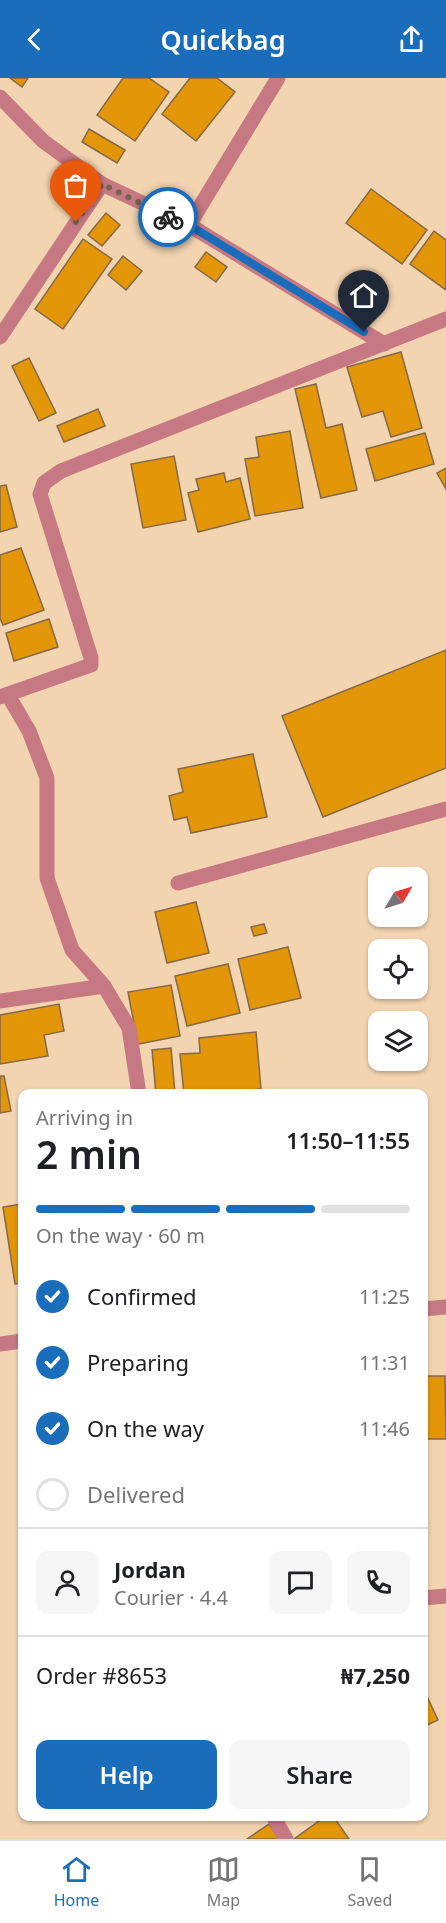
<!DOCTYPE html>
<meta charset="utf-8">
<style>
body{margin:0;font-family:"Noto Sans",sans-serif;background:#f6f6f6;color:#202124;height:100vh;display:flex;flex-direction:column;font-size:22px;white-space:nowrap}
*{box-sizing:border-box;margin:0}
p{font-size:20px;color:#757577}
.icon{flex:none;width:33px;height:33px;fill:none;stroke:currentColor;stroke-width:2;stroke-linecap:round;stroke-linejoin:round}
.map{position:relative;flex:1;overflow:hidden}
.sheet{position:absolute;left:18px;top:1011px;width:410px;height:732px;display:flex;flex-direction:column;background:#fff;border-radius:12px;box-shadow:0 2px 4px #0004}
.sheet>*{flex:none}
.needle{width:39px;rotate:52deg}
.buttons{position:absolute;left:368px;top:789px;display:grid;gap:12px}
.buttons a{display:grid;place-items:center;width:60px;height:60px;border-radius:12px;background:#fff;box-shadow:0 2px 4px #0004;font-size:30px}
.pin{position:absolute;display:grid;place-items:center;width:51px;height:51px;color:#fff;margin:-62px -26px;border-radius:50% 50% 50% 0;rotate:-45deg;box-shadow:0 0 6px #0007}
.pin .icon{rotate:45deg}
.courier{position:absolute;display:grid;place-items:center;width:60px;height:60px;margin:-30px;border:4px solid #1a6dbb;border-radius:50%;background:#fff;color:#222;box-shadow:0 2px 8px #0007}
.headline em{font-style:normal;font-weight:600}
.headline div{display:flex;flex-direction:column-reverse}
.headline{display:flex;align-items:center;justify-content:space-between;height:102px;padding:0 18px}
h1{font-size:39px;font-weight:600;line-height:45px}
.bar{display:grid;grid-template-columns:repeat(4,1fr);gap:9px 6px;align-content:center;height:72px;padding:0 18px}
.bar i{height:8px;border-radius:4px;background:#e0e0e0}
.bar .current{background:#1a6dbb}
.bar p{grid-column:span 4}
.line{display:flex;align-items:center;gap:15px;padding:0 18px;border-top:2px solid #e0e0e0}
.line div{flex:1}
.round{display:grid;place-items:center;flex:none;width:63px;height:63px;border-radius:12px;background:#f6f6f6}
ol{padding:0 18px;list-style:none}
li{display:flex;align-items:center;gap:18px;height:66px}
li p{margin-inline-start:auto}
li .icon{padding:6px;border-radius:50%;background:#1a6dbb;color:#fff;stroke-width:4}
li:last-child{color:#757577}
li i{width:33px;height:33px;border:3px solid #e0e0e0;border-radius:50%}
.primary-button{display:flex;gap:12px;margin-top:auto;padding:12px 18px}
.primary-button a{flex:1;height:69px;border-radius:12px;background:#1a6dbb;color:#fff;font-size:24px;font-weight:600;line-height:69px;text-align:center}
.primary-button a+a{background:#f6f6f6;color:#202124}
header{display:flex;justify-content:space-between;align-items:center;height:78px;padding:0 18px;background:#1a6dbb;color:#fff;font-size:27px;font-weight:600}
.menu{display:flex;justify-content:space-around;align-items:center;height:84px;border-top:2px solid #e0e0e0;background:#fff;font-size:16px;color:#757577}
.menu a{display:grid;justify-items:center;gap:3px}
.menu .current{color:#1a6dbb}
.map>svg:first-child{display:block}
.building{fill:#e49609;stroke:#846949;stroke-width:1.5}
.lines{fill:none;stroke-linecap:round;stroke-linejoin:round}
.minor{stroke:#c77983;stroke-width:15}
.done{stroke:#75644e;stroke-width:6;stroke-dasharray:0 10.8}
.route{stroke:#1a6dbb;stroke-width:8}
</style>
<header><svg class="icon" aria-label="back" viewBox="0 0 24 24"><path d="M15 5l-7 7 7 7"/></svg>Quickbag<svg class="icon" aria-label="share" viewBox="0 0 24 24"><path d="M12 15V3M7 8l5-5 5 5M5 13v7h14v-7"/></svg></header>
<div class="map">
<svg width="446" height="1761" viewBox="0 0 446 1761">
<rect width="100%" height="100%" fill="#f2d4b0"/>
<g class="building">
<polygon points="10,0 28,0 22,9"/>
<polygon points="123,0 149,0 169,14 135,63 97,37"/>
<polygon points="190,0 217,0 235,14 196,63 162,36"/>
<polygon points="89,51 125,72 117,85 82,64"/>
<polygon points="371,111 427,152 402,186 346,145"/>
<polygon points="106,135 120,147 102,168 88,157"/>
<polygon points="434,153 446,162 446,212 410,186"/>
<polygon points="83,161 112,181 63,251 35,231"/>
<polygon points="206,174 227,189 216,204 195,189"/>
<polygon points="123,178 142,193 126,212 108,197"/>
<polygon points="401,274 422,350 391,359 383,333 362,339 347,289"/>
<polygon points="29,280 56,335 39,343 12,288"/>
<polygon points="316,306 326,350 342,346 357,412 321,420 295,311"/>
<polygon points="98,331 105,348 64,364 57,348"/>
<polygon points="290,353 303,430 255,438 245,381 259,379 256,359"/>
<polygon points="425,355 434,386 375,403 366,371"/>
<polygon points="174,378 186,442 143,450 131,386"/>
<polygon points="446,390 446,411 437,395"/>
<polygon points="224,395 226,404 240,400 250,441 198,454 188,415 199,412 196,401"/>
<polygon points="6,407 17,449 0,454 0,408"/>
<polygon points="21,470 44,532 3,547 0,540 0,477"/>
<polygon points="49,541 58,569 14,583 6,555"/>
<polygon points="446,572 446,690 323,739 282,638"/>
<polygon points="253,676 267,739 191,755 187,739 174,742 169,718 183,714 178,691"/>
<polygon points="196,824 209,875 167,885 155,834"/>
<polygon points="264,846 267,855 254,858 251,849"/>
<polygon points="288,869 301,920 250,932 238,881"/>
<polygon points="228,886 240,935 187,948 175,898"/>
<polygon points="171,907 180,958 138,966 128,914"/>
<polygon points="59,926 64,953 44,957 48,978 0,986 0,937"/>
<polygon points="256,954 261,1011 215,1016 184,1016 180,976 200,975 199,960"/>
<polygon points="171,970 175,1016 156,1016 152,972"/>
<polygon points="0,998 4,998 11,1033 0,1035"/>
<polygon points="22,1126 22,1205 15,1206 3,1129"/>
<polygon points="423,1298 445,1298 446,1361 423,1361"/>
<polygon points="423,1610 438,1642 423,1649"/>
<polygon points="326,1738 333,1738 349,1761 294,1761"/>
<polygon points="269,1746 279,1761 247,1761"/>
</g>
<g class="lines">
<g class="minor">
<polyline points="0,19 43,63 102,106 189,147 384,266"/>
<polyline points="189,147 278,0"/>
<polyline points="0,259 102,106"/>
<polyline points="8,617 29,653 47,700 47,800 72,872 104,908 129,950 139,1016"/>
<polyline points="0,619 91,587 91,580 40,416 44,405 61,393 446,241"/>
<polyline points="178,805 446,731"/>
<polyline points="0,923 104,908"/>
<polyline points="423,1231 446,1229"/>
<polyline points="0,1266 22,1263"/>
<polyline points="423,1520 446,1518"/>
<polyline points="273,1738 286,1761"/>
</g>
</g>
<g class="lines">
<polyline class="done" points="76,144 102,106 168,139"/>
<polyline class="route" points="168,139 189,147 364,254"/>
</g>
</svg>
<div class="buttons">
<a><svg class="needle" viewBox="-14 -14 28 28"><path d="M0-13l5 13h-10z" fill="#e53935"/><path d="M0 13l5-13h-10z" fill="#757577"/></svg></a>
<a><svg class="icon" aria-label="locate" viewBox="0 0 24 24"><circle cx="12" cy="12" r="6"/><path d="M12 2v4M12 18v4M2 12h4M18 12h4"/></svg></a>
<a><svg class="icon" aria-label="layers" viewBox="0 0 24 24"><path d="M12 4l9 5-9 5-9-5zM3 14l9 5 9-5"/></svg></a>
</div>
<div class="pin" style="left:76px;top:144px;background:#ea580c"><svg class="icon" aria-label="bag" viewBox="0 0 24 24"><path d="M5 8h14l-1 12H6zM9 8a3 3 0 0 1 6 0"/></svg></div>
<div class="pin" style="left:364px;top:254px;background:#1f2937"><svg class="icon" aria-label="home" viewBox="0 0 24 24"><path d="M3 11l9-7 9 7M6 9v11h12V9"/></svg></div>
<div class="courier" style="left:168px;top:139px"><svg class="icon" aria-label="bike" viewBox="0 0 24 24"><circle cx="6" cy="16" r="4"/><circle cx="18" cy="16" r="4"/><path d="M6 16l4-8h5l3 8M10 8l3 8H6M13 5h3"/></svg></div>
<section class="sheet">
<div class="headline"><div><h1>2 min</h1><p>Arriving in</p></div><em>11:50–11:55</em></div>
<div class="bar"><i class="current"></i><i class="current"></i><i class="current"></i><i></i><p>On the way · 60 m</p></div>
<ol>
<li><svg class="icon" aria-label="check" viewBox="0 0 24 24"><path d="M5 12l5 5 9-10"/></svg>Confirmed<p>11:25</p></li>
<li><svg class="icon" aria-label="check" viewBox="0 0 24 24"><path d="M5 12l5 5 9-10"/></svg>Preparing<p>11:31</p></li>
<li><svg class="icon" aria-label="check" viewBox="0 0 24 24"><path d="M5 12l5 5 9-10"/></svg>On the way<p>11:46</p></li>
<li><i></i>Delivered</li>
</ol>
<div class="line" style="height:108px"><a class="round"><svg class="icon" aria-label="person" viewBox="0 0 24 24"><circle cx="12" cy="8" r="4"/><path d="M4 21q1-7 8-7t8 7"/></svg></a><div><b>Jordan</b><p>Courier · 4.4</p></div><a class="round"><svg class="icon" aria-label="chat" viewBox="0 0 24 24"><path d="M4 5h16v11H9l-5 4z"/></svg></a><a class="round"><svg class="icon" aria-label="phone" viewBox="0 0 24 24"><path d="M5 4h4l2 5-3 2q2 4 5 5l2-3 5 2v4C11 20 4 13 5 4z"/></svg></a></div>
<div class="line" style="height:78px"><div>Order #8653</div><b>₦7,250</b></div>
<div class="primary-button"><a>Help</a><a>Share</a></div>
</section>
</div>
<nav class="menu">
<a class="current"><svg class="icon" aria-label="home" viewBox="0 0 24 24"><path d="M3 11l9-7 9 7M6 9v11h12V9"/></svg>Home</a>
<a><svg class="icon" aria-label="map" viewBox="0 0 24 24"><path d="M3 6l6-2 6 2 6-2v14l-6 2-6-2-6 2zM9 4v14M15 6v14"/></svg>Map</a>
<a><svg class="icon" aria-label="saved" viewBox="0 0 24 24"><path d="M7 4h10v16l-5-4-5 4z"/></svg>Saved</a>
</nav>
